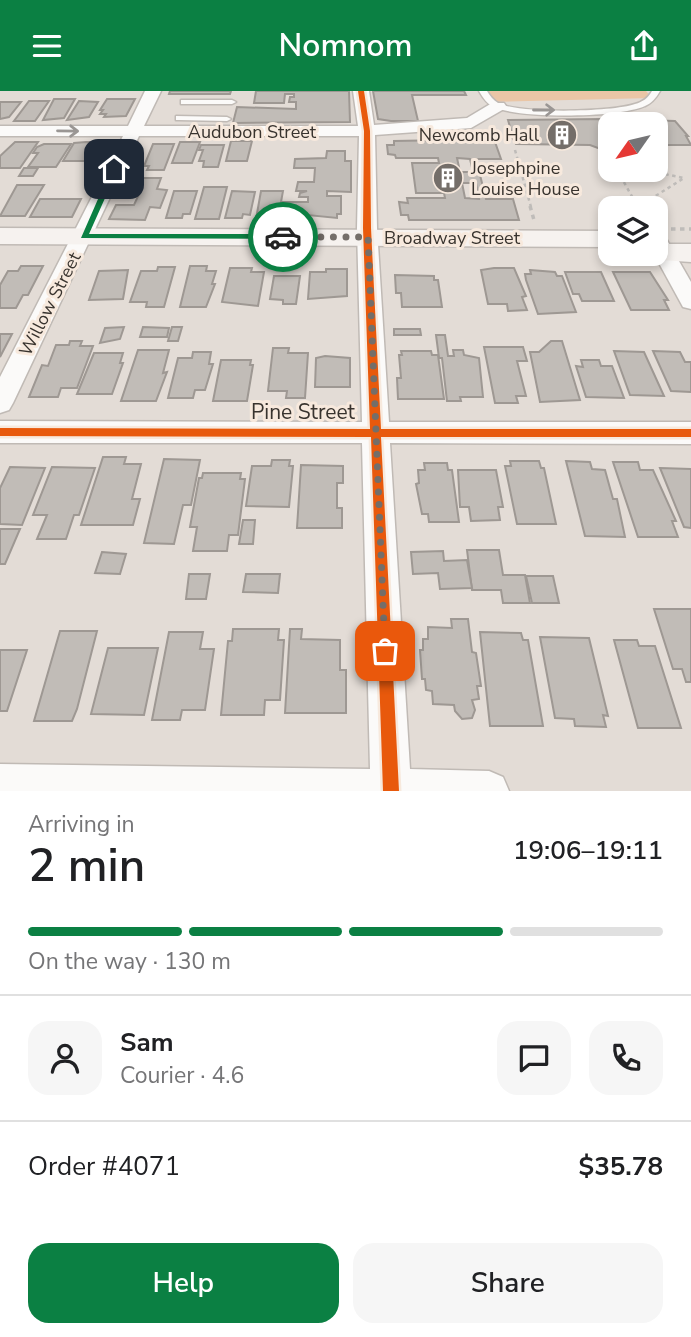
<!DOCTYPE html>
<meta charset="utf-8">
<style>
body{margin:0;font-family:"Nunito Sans",sans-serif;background:#f6f6f6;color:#202124;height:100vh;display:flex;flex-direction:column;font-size:26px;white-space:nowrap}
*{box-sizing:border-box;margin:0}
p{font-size:23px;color:#757577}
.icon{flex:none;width:38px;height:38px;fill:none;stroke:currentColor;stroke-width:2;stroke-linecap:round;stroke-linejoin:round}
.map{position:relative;height:700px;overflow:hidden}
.panel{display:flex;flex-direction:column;background:#fff;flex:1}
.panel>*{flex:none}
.needle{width:46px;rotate:236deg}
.tools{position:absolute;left:598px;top:21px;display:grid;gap:14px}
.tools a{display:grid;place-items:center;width:70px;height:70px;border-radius:14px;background:#fff;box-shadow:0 4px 10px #0003;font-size:35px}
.pin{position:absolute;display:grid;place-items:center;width:60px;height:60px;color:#fff;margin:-30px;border-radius:14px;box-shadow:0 4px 10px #0006}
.courier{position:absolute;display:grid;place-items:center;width:70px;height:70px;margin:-35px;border:5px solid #0b8043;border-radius:50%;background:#fff;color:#222;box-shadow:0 2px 9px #0007}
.summary em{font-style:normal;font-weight:600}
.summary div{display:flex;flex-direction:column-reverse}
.summary{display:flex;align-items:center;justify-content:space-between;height:119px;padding:0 28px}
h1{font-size:46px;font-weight:600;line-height:52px}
.bar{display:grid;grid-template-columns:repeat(4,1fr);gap:10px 7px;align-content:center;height:84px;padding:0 28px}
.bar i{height:9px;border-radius:5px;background:#e0e0e0}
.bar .selected{background:#0b8043}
.bar p{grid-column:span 4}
.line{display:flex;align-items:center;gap:18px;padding:0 28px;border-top:2px solid #e0e0e0}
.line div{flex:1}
.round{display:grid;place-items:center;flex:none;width:74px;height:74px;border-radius:21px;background:#f6f6f6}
.cta{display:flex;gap:14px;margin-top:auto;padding:14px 28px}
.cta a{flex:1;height:80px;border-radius:21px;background:#0b8043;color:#fff;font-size:28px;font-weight:600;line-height:80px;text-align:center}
.cta a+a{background:#f6f6f6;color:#202124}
header{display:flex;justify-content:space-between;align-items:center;height:91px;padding:0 28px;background:#0b8043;color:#fff;font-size:32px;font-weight:600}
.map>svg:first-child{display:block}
.green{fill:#eac6a6}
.building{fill:#c1bcb7;stroke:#9e9893;stroke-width:2;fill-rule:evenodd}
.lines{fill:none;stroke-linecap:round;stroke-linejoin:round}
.lane-casing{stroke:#c0bab5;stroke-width:3}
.street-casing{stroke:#c0bab5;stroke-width:3}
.secondary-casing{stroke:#c0bab5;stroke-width:3}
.path-far1{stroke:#bfbcb9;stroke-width:2.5;stroke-dasharray:3.5 3.5;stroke-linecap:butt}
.path{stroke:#bfbcb9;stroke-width:3.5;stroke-dasharray:4.5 4.5;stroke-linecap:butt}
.lane{fill:#fbfaf9;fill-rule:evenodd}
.street{fill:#fbfaf9;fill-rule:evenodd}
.secondary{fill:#f6f2ef;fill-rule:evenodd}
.cycleway-casing{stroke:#f7e9dd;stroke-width:5}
.cycleway{fill:#e8590c;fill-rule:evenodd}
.oneway{stroke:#9a9694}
.route{fill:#0b8043}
.done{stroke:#746e69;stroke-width:7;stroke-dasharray:0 12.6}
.labels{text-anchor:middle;stroke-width:6;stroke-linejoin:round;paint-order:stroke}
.far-street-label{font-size:18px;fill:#38332e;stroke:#f7e9dd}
.far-poi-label{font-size:18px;fill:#38332e;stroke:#f7e9dd;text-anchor:end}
.street-label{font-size:21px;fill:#38332e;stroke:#f7e9dd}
</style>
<header><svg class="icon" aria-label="menu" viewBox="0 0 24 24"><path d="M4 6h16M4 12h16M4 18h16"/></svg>Nomnom<svg class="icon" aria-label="share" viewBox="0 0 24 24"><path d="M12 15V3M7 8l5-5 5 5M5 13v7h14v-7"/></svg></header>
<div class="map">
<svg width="691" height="700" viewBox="0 0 691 700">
<rect width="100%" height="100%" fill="#e3dcd6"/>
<polygon class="green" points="486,0 646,0 652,7 491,11"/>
<g class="building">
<polygon points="170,0 231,0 230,3 169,3"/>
<polygon points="256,0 349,0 350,31 233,32 237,16 296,18 296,11 289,11 290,6 294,6 294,3 285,3 284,12 254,12"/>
<polygon points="373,0 464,0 466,4 412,4 418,30 391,30 378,28"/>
<polygon points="54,8 75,8 64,27 43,29"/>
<polygon points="107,8 135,8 126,25 104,26 106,23 100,23 103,19 100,19"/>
<polygon points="29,10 49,10 35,30 14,30"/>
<polygon points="79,10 98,11 89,26 67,29"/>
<polygon points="0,11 21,11 9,26 0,28"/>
<polygon points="603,28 675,30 688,45 686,45 691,54 656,54 656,33 611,33 611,60 606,60 590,54 516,53 508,39 511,39 508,29"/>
<path d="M449,49L495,51L501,68H476L486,108H513L519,129H409L408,124H401L399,111L408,112L407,107H445L444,102H416L412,72H439L438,67H396L395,64L388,63L387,54H394V50ZM457,67L470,68L473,81H460ZM462,92H476L479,108L465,107Z"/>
<polygon points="231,50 252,50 247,70 226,70"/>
<polygon points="15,51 38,51 20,77 0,77 0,65"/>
<polygon points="86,51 111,52 102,70 63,70 74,52"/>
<polygon points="180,51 200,51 192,72 172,72"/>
<polygon points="44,53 71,53 56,76 28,76 38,62 33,62 37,56"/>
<polygon points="153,53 174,53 164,79 147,79 149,75 144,75"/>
<polygon points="201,54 224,54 218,76 203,76 204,70 199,70 203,59 199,59"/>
<polygon points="327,60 345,60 345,70 351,70 351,101 327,100 327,105 341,105 341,123 337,123 337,127 298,123 298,127 256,128 261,100 283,100 281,111 308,111 308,106 299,106 300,102 307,100 296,100 298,91 314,91 315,77 294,77 295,68 326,67"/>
<polygon points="24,77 38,77 33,85 19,85"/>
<polygon points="128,87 161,87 157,98 167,99 160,117 150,116 145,129 109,128 116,114 134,114 140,101 122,100"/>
<polygon points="17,94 44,94 25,125 0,125"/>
<polygon points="204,96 227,96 219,128 195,128"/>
<polygon points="174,100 197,100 190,123 183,123 182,127 166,127"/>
<polygon points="232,100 255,101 250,124 243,123 242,127 225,127"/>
<polygon points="40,108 81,108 72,126 30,126"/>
<polygon points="21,175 43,175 28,204 23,204 16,217 0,217 0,194 8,180 18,180"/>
<polygon points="190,175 207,175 206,180 216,180 212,193 215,193 206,216 180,216"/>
<polygon points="158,176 175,176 164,216 146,216 147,211 130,211 141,180 157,180"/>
<polygon points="230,177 252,177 251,181 264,181 258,215 222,211"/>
<polygon points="494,177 514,177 526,205 522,206 527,219 508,220 507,213 488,213 481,179"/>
<polygon points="326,178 347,178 347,205 308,208 310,181 326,181"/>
<polygon points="128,179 123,208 89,209 99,180"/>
<polygon points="530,179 555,181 557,185 562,185 576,221 538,223 526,189 525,183 531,183"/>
<polygon points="565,181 601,181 614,210 582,210 579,203 573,203"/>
<polygon points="613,181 650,181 668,209 664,209 669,219 631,219"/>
<polygon points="395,184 434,185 434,189 438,189 442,216 402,216 401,202 396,202"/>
<polygon points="274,185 300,185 296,213 283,213 283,209 270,208"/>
<polygon points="124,236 120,248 100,252 105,237"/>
<polygon points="143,236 169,237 167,246 140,246"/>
<polygon points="172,236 182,236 178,250 168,250"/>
<polygon points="394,238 420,238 421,244 394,244"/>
<polygon points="0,243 12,243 0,266"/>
<polygon points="436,244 445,244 448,265 454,265 453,259 463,259 464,264 479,267 483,306 460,306 461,310 447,310 442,267 439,267"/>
<polygon points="70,250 82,250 80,255 93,255 77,297 61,297 58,306 29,306 42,274 48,275 56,254 69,254"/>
<polygon points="551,250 562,250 580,309 540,311 530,261 539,261"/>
<polygon points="484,256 523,256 527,270 517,270 526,305 516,305 518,312 495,312"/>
<polygon points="273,257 289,257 288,262 308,262 305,307 286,307 287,300 268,300"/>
<polygon points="138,259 169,259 163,282 167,281 156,310 121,310"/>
<polygon points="401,260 431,260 432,264 438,264 444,308 398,308 397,287 401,287 399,264 402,264"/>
<polygon points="614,260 644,261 664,305 630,304"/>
<polygon points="653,260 680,261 685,271 691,271 691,301 671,300"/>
<polygon points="193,261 211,261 209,273 213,273 205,299 195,299 193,307 168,307 178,267 192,267"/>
<polygon points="94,262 123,262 120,272 123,272 112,303 77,303"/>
<polygon points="325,265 350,267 350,296 315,296 316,267"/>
<polygon points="221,269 251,269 250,274 253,274 247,310 213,310"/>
<polygon points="581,269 599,269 601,275 612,275 624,307 586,306 576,275 583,276"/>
<polygon points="103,366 126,366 124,373 141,373 132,408 140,408 133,434 81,434"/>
<polygon points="164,368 200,369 191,414 183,414 174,453 144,452"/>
<polygon points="272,369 290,369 289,375 293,375 289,416 246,415 252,375 271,375"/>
<polygon points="510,370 539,370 541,377 544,377 556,433 517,433 505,375 511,375"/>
<polygon points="566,370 590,371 592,378 605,379 613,408 617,408 625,446 585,445"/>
<polygon points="613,371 638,371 640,379 653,379 676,430 672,430 678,446 638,446"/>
<polygon points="424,372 447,372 448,379 452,379 459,431 429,431 428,423 422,423 416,393 419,392 418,379 425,379"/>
<polygon points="301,374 343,375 343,392 337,392 337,417 342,417 342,437 297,437"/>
<polygon points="10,376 45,377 22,434 0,433 0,397"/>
<polygon points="52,376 95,377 79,424 74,424 66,448 37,448 47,424 33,424"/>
<polygon points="660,377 691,378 691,437 684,436"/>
<polygon points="458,379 496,379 503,416 498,416 500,429 471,430 469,416 460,416"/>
<polygon points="203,382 241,382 240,388 245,388 238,444 229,444 227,460 193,460 197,436 190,436 199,387 202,387"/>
<polygon points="243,429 255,429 253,453 239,453"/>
<polygon points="0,438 20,438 5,473 0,473"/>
<polygon points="467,459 499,459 503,484 525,484 530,512 503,512 501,499 472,499"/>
<polygon points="443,460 444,470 467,469 472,497 440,498 438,482 413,483 411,461"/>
<polygon points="102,461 126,463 120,483 95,482"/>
<polygon points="189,483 210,483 206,508 186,508"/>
<polygon points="246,483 280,483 278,502 243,501"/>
<polygon points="526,485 553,485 559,512 532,512"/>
<polygon points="654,518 691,518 691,591 686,591 682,578 673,578"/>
<polygon points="451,528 468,528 472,561 476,562 481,595 477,595 479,608 472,609 475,619 472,627 462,628 455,620 454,614 433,613 432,600 426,599 425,588 422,588 420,559 423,559 423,548 428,548 428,536 452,537"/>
<polygon points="233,538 279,538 278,549 284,549 280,609 265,609 264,624 221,624 228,550 232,550"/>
<polygon points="290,538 302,538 301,548 340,549 340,579 346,579 346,622 285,622"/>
<polygon points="60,540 97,540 77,618 72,630 34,630"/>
<polygon points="169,541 203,541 200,558 214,558 205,619 182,619 180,629 152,629"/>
<polygon points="480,541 521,542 523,549 528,549 543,635 490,635"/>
<polygon points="540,546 589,547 608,625 603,624 606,636 575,635 574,628 555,627"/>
<polygon points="614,549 637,549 639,555 655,555 681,637 638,637"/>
<polygon points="108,557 158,557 144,624 91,623"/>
<polygon points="0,559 27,559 7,620 0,620"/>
</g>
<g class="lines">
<g class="lane-casing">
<g id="lane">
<path d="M479,0H487C490,5 493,9 498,12C519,23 613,21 635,13C643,11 648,7 652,0H660C656,7 652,12 645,15C619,27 519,28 494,16C487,13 483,7 479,0Z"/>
<polygon points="181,9 232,9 236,11 232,13 181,13"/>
<polygon points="176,25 227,26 231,28 227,30 179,29 176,29"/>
</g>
</g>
<g class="street-casing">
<g id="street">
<polygon points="145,0 161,0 144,35 358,35 353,0 369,0 374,34 467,27 492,12 504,12 506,15 504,18 471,37 375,44 377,137 389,331 691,331 691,353 390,352 410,678 489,680 503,686 509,700 0,700 0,673 370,678 362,352 0,352 0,330 362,331 357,137 359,45 139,45 13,312 9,319 0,322 0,286 123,45 0,45 0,35 128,35"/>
<polygon points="656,142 664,144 691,191 691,218 683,216 654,163"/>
</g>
</g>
<g class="secondary-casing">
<g id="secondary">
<polygon points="0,137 611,140 611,156 0,153"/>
<polygon points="656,153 691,153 691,171 646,168 642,163 656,163"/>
</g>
</g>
<g class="path-far1">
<polyline points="515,59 531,116"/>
<polyline points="607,62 611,68"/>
<polyline points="617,79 638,116"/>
<polyline points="638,116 684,87 645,79"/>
</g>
<g class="path">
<polyline points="530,115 534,129"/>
<polyline points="638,116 640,115"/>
<polyline points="671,138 691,138"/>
</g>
<use href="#lane" class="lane"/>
<use href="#street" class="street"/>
<use href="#secondary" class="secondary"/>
<g class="cycleway-casing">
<polygon id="cycleway" points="358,0 364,0 370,40 371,137 381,338 691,338 691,346 381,346 399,700 383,700 371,346 0,345 0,337 370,338 363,137 364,40"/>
</g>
<use href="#cycleway" class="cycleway"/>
</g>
<defs><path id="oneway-shaft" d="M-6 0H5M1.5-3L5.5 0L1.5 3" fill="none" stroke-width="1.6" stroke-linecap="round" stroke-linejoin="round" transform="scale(1.75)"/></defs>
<g class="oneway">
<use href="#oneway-shaft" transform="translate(544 19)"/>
<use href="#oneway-shaft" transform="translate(68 40) rotate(1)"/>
</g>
<polygon class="route" points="112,76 118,78 89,143 283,143 287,146 283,148 81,147"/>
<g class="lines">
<polyline class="done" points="283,146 368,146 385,560"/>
</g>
<defs>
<g id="building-disc" transform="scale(1.575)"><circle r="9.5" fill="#746e69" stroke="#f7e9dd"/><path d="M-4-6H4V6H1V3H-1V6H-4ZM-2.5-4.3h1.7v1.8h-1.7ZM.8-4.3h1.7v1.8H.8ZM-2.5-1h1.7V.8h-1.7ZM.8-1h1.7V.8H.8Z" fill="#fff"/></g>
</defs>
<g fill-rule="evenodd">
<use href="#building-disc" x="562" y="44"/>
<use href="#building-disc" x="448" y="87"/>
</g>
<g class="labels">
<g class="far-street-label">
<text x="252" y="47">Audubon Street</text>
<text x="452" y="153">Broadway Street</text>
<text transform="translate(50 213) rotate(-63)" y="6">Willow Street</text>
</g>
<g class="far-poi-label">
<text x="539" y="50">Newcomb Hall</text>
<text x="471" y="83" text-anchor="start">Josephpine<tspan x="471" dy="21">Louise House</tspan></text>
</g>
<g class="street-label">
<text x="303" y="328">Pine Street</text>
</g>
</g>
</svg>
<div class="tools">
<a><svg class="needle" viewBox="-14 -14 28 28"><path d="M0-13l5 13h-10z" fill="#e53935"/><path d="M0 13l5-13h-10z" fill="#757577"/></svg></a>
<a><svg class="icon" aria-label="layers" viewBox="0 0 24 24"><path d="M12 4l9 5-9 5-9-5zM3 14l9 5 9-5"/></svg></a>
</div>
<div class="pin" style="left:385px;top:560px;background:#ea580c"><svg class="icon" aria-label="bag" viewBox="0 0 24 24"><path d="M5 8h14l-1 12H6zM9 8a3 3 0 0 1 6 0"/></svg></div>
<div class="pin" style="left:114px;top:78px;background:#1f2937"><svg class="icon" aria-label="home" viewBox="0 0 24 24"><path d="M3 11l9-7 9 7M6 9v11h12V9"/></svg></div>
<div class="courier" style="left:283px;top:146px"><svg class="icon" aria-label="car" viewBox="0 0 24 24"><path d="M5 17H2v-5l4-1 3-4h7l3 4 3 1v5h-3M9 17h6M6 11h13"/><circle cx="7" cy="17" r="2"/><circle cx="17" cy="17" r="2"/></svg></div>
</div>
<section class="panel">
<div class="summary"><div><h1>2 min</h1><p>Arriving in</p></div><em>19:06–19:11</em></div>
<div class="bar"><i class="selected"></i><i class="selected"></i><i class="selected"></i><i></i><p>On the way · 130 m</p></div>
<div class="line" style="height:126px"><a class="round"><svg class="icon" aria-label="person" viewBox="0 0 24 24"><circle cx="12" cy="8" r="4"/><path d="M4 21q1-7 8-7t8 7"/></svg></a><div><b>Sam</b><p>Courier · 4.6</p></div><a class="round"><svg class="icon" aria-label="chat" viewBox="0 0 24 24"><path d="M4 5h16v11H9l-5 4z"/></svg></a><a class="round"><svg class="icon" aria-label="phone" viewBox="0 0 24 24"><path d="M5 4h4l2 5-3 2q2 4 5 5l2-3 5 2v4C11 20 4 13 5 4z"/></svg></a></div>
<div class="line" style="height:91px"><div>Order #4071</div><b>$35.78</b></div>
<div class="cta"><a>Help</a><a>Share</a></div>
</section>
